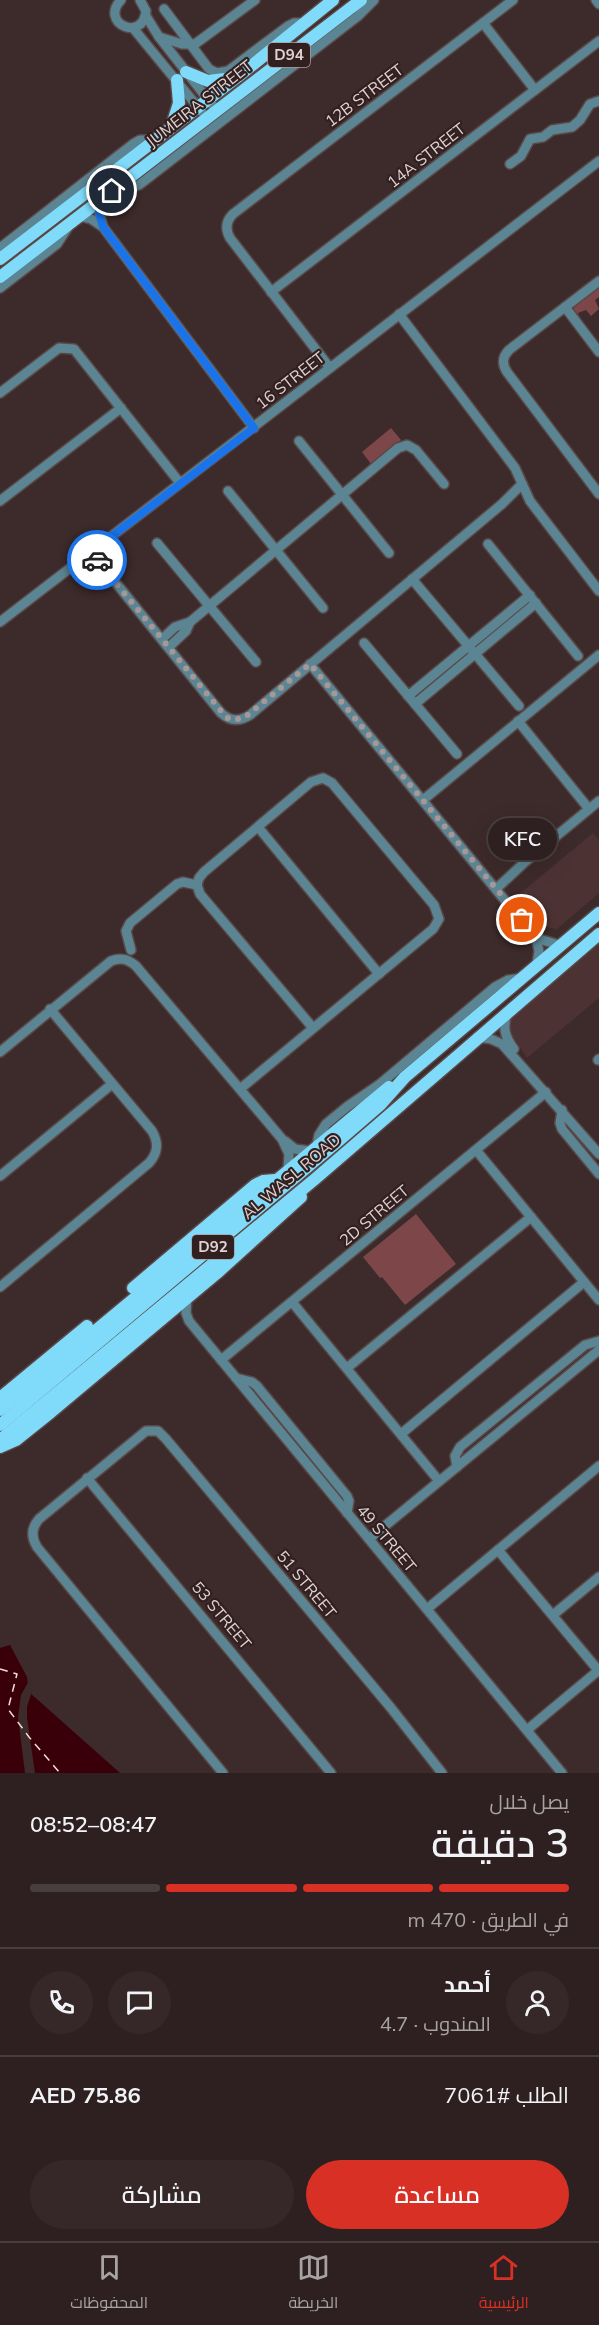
<!DOCTYPE html>
<html lang="ar">
<meta charset="utf-8">
<style>
body{margin:0;font-family:Mulish,Cairo,sans-serif;background:#362829;color:#f1f3f6;direction:rtl;height:100vh;display:flex;flex-direction:column;font-size:22px;white-space:nowrap}
*{box-sizing:border-box;margin:0}
p{font-size:20px;color:#a7a3a5}
.icon{flex:none;width:33px;height:33px;fill:none;stroke:currentColor;stroke-width:2;stroke-linecap:round;stroke-linejoin:round}
.map{position:relative;height:1773px;overflow:hidden;direction:ltr}
.sheet{display:flex;flex-direction:column;background:#2e2020;flex:1}
.sheet>*{flex:none}
.pin{position:absolute;display:grid;place-items:center;width:51px;height:51px;color:#fff;margin:-26px;border:3px solid #fff;border-radius:50%;box-shadow:0 2px 6px #0007}
.courier{position:absolute;display:grid;place-items:center;width:60px;height:60px;margin:-30px;border:4px solid #1a73e8;border-radius:50%;background:#fff;color:#222;box-shadow:0 2px 8px #0007}
.bubble{position:absolute;height:42px;border-radius:21px;background:#2e2020;box-shadow:0 6px 24px #0002,0 0 0 2px #493e3e;font-size:20px;font-weight:600;line-height:42px;text-align:center;direction:rtl}
.overview em{font-style:normal;font-weight:600}
.overview div{display:flex;flex-direction:column-reverse}
.overview{display:flex;align-items:center;justify-content:space-between;height:102px;padding:0 30px}
h1{font-size:39px;font-weight:600;line-height:45px}
.bar{display:grid;grid-template-columns:repeat(4,1fr);gap:9px 6px;align-content:center;height:72px;padding:0 30px}
.bar i{height:8px;border-radius:4px;background:#493e3e}
.bar .active{background:#d93025}
.bar p{grid-column:span 4}
.line{display:flex;align-items:center;gap:15px;padding:0 30px;border-top:2px solid #493e3e}
.line div{flex:1}
.round{display:grid;place-items:center;flex:none;width:63px;height:63px;border-radius:32px;background:#362829}
.cta{display:flex;gap:12px;margin-top:auto;padding:12px 30px}
.cta a{flex:1;height:69px;border-radius:36px;background:#d93025;color:#fff;font-size:24px;font-weight:600;line-height:69px;text-align:center}
.cta a+a{background:#362829;color:#f1f3f6}
.tab-bar{display:flex;justify-content:space-around;align-items:center;height:84px;border-top:2px solid #493e3e;background:#2e2020;font-size:16px;color:#a7a3a5}
.tab-bar a{display:grid;justify-items:center;gap:3px}
.tab-bar .active{color:#d93025}
.map>svg:first-child{display:block}
.built{fill:#4c3233}
.green{fill:#7d4749}
.water{fill:#3a0009}
.pier{fill:#3d2a2a}
.lines{fill:none;stroke-linecap:round;stroke-linejoin:round}
.ferry{stroke:#f5dbdc;stroke-width:1.5;stroke-dasharray:8 6;stroke-linecap:butt}
.minor-casing{stroke:#5a4848;stroke-width:12}
.major-casing{stroke:#5a4848;stroke-width:15}
.minor{stroke:#5b8593;stroke-width:9}
.major{stroke:#7fdbf9;stroke-width:12}
.done{stroke:#a79898;stroke-width:6;stroke-dasharray:0 10.8}
.route{stroke:#1a73e8;stroke-width:8}
.labels{text-anchor:middle;stroke-width:4.5;stroke-linejoin:round;paint-order:stroke}
.shield{fill:#322020;stroke:#ac9d9d;stroke-width:1.5}
.shield-label{font-size:15px;font-weight:bold;fill:#e0d3d3}
.street-label{font-size:16px;fill:#e0d3d3;stroke:#322020}
</style>
<div class="map">
<svg width="599" height="1773" viewBox="0 0 599 1773">
<rect width="100%" height="100%" fill="#3d2a2a"/>
<g class="built">
<polygon points="593,833 599,840 599,893 557,929 546,927 518,895"/>
<polygon points="599,935 599,998 527,1058 505,1024 503,1014"/>
</g>
<g class="green">
<polygon points="599,285 599,297 595,300 599,309 591,316 586,310 578,313 584,326 574,312 574,305"/>
<polygon points="391,428 401,440 371,464 362,452"/>
<polygon points="416,1214 456,1264 405,1305 382,1277 380,1278 363,1257"/>
</g>
<polygon class="water" points="10,1645 27,1677 29,1692 120,1773 0,1773 0,1648"/>
<polygon class="pier" points="30,1679 32,1691 27,1707 27,1718 35,1773 25,1773 18,1717 21,1695"/>
<g class="lines">
<polyline class="ferry" points="0,1669 17,1674 8,1709 29,1737 60,1773"/>
<g class="minor-casing">
<g id="minor">
<path d="M121,0C99,23 143,43 146,11L140,0"/>
<polyline points="596,0 599,4"/>
<polyline points="164,9 209,69 217,73 228,71 288,26 294,23 306,23"/>
<polyline points="146,16 159,37 217,111"/>
<polyline points="483,23 535,90"/>
<polyline points="133,28 202,112"/>
<polyline points="159,37 182,44 195,44 255,0"/>
<polyline points="510,164 521,156 530,139 543,137 552,130 572,127 580,120 590,104 599,101"/>
<polyline points="114,191 139,185 358,16 374,0"/>
<polyline points="99,200 99,213 103,227"/>
<polyline points="79,216 91,219 103,227 254,428"/>
<polyline points="0,248 133,144 140,140 154,140"/>
<path d="M599,281L509,350C502,357 502,364 507,372L599,494"/>
<polyline points="0,288 57,244 70,224"/>
<polyline points="271,292 599,41"/>
<polyline points="565,307 599,352"/>
<polyline points="399,314 515,468 530,501 599,591"/>
<path d="M330,368L230,238C225,229 226,221 233,214L513,0"/>
<polyline points="0,393 59,348 74,349 180,483"/>
<polyline points="299,441 389,553"/>
<polyline points="228,491 323,608"/>
<polyline points="0,501 121,408"/>
<polyline points="157,543 256,662"/>
<polyline points="488,544 578,656"/>
<path d="M91,552L221,713C230,721 239,722 250,715L502,504L522,484"/>
<polyline points="412,579 519,706"/>
<polyline points="0,622 599,161"/>
<polyline points="162,639 175,627 190,622"/>
<polyline points="364,643 457,754"/>
<polyline points="169,647 186,631 190,622 398,448 407,445 416,450 444,484"/>
<polyline points="310,664 536,938 559,945"/>
<polyline points="408,696 530,595"/>
<polyline points="415,704 536,603"/>
<polyline points="518,721 589,809"/>
<polyline points="423,800 599,655"/>
<polyline points="258,827 379,974"/>
<polyline points="197,885 199,878 204,872 311,782 323,778 332,783 434,905 439,919 433,929 240,1089"/>
<polyline points="197,885 200,894 313,1028"/>
<polyline points="496,889 526,861 599,801"/>
<polyline points="536,938 539,951 537,964"/>
<polyline points="131,950 126,931 130,923 177,884 183,882 197,885"/>
<path d="M507,1012C503,1028 504,1036 514,1049"/>
<polyline points="477,1037 491,1039 502,1044 599,1154"/>
<path d="M0,1052L111,961C121,957 128,959 136,966L282,1139L289,1154L288,1169"/>
<polyline points="598,1060 599,1059"/>
<polyline points="562,1110 560,1123 562,1129 599,1174"/>
<polyline points="285,1141 295,1149 310,1151"/>
<polyline points="317,1145 319,1135 326,1124 348,1106 380,1084 495,987 508,980 522,978"/>
<polyline points="476,1150 599,1300"/>
<polyline points="0,1176 112,1084"/>
<path d="M0,1287L149,1163C158,1153 159,1143 152,1131L50,1009"/>
<polyline points="187,1298 186,1313 189,1321 562,1773"/>
<polyline points="292,1302 439,1481"/>
<polyline points="221,1360 546,1092"/>
<polyline points="347,1368 531,1217"/>
<polyline points="236,1378 252,1382 257,1386 347,1496 349,1501 347,1513"/>
<polyline points="401,1434 584,1282"/>
<polyline points="457,1467 455,1456 460,1447 585,1345 599,1341"/>
<polyline points="87,1478 331,1773"/>
<polyline points="369,1539 599,1350"/>
<polyline points="498,1550 598,1670"/>
<polyline points="427,1609 599,1466"/>
<polyline points="553,1615 599,1577"/>
<polyline points="527,1730 599,1670"/>
<path d="M223,1773L37,1547C31,1537 31,1528 39,1519L146,1431H158L166,1439L391,1708L442,1773"/>
</g>
</g>
<g class="major-casing">
<g id="major">
<polyline points="186,72 208,81 233,78"/>
<polyline points="172,125 179,103 177,80"/>
<polyline points="0,259 240,75 333,0"/>
<polyline points="0,277 361,0"/>
<polyline points="133,1288 255,1185 263,1181 275,1180"/>
<polyline points="0,1398 87,1326"/>
<polyline points="0,1410 389,1087"/>
<polyline points="0,1425 335,1144 380,1105 405,1077 599,913"/>
<polyline points="0,1440 315,1179 599,934"/>
<polyline points="0,1447 16,1440 51,1412 217,1273 301,1197"/>
</g>
</g>
<use href="#minor" class="minor"/>
<use href="#major" class="major"/>
</g>
<g class="lines">
<polyline class="done" points="97,560 226,717 232,720 244,718 310,664 522,920"/>
<polyline class="route" points="97,560 91,552 254,428 103,227 99,213 99,200 112,191"/>
</g>
<g class="labels">
<g class="shield">
<rect x="268" y="43" width="42" height="24" rx="4.5"/>
<rect x="192" y="1235" width="42" height="24" rx="4.5"/>
</g>
<g class="shield-label">
<text x="289" y="60">D94</text>
<text x="213" y="1252">D92</text>
</g>
<g class="street-label">
<text transform="translate(364 95) rotate(-37)" y="6">12B STREET</text>
<text transform="translate(199 103) rotate(-38)" y="6">JUMEIRA STREET</text>
<text transform="translate(426 155) rotate(-38)" y="6">14A STREET</text>
<text transform="translate(290 380) rotate(-38)" y="6">16 STREET</text>
<text transform="translate(291 1176) rotate(-40)" y="6">AL WASL ROAD</text>
<text transform="translate(374 1215) rotate(-40)" y="6">2D STREET</text>
<text transform="translate(387 1538) rotate(50)" y="6">49 STREET</text>
<text transform="translate(307 1584) rotate(50)" y="6">51 STREET</text>
<text transform="translate(222 1615) rotate(50)" y="6">53 STREET</text>
</g>
</g>
</svg>
<div class="pin" style="left:522px;top:920px;background:#ea580c"><svg class="icon" aria-label="bag" viewBox="0 0 24 24"><path d="M5 8h14l-1 12H6zM9 8a3 3 0 0 1 6 0"/></svg></div>
<div class="pin" style="left:112px;top:191px;background:#1f2937"><svg class="icon" aria-label="home" viewBox="0 0 24 24"><path d="M3 11l9-7 9 7M6 9v11h12V9"/></svg></div>
<div class="courier" style="left:97px;top:560px"><svg class="icon" aria-label="car" viewBox="0 0 24 24"><path d="M5 17H2v-5l4-1 3-4h7l3 4 3 1v5h-3M9 17h6M6 11h13"/><circle cx="7" cy="17" r="2"/><circle cx="17" cy="17" r="2"/></svg></div>
<div class="bubble" style="left:488px;top:818px;width:69px">KFC</div>
</div>
<section class="sheet">
<div class="overview"><div><h1>3 دقيقة</h1><p>يصل خلال</p></div><em>08:47–08:52</em></div>
<div class="bar"><i class="active"></i><i class="active"></i><i class="active"></i><i></i><p>في الطريق · 470 m</p></div>
<div class="line" style="height:108px"><a class="round"><svg class="icon" aria-label="person" viewBox="0 0 24 24"><circle cx="12" cy="8" r="4"/><path d="M4 21q1-7 8-7t8 7"/></svg></a><div><b>أحمد</b><p>المندوب · 4.7</p></div><a class="round"><svg class="icon" aria-label="chat" viewBox="0 0 24 24"><path d="M4 5h16v11H9l-5 4z"/></svg></a><a class="round"><svg class="icon" aria-label="phone" viewBox="0 0 24 24"><path d="M5 4h4l2 5-3 2q2 4 5 5l2-3 5 2v4C11 20 4 13 5 4z"/></svg></a></div>
<div class="line" style="height:78px"><div>الطلب #7061</div><b>AED 75.86</b></div>
<div class="cta"><a>مساعدة</a><a>مشاركة</a></div>
</section>
<nav class="tab-bar">
<a class="active"><svg class="icon" aria-label="home" viewBox="0 0 24 24"><path d="M3 11l9-7 9 7M6 9v11h12V9"/></svg>الرئيسية</a>
<a><svg class="icon" aria-label="map" viewBox="0 0 24 24"><path d="M3 6l6-2 6 2 6-2v14l-6 2-6-2-6 2zM9 4v14M15 6v14"/></svg>الخريطة</a>
<a><svg class="icon" aria-label="saved" viewBox="0 0 24 24"><path d="M7 4h10v16l-5-4-5 4z"/></svg>المحفوظات</a>
</nav>
